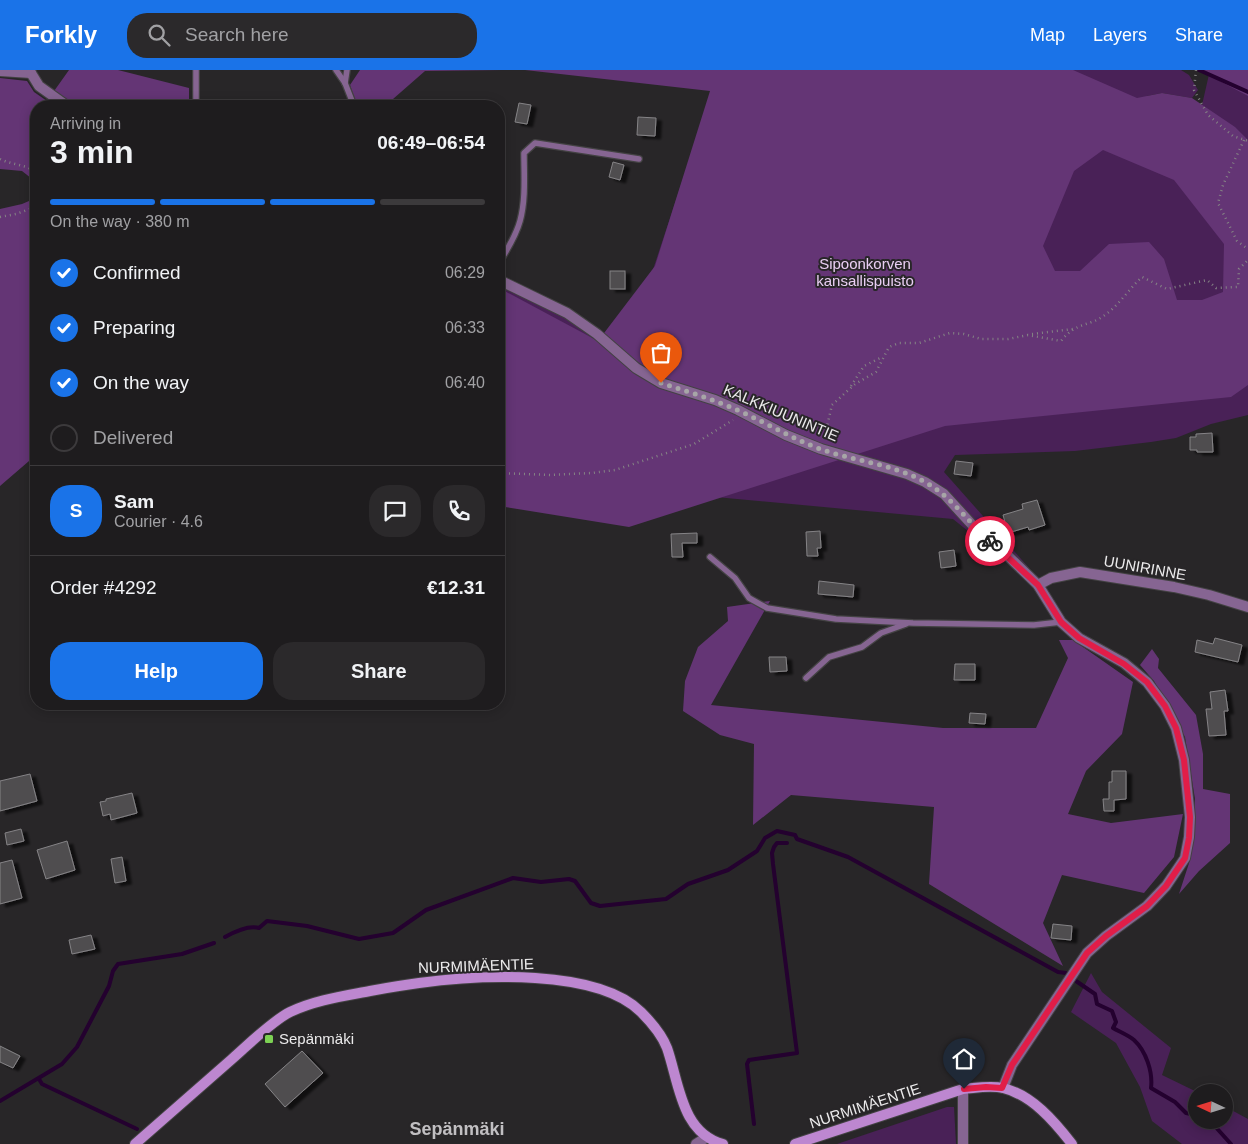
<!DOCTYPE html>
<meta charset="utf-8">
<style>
body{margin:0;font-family:Helvetica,sans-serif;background:#2b292b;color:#f1f3f6;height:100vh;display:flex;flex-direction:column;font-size:19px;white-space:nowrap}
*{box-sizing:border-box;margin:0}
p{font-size:16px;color:#a1a1a4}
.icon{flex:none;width:28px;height:28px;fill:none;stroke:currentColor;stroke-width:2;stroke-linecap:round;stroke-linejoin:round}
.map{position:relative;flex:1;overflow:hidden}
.panel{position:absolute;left:30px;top:30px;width:475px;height:610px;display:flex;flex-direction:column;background:#1e1c1e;border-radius:20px;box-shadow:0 2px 12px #0003,0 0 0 1px #3c3a3c}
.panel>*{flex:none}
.needle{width:32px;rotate:274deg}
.fabs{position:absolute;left:1188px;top:1014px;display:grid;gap:10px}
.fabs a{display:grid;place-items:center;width:45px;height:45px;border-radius:50%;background:#1e1c1e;box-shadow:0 2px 12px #0003,0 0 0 1px #3c3a3c;font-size:25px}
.pin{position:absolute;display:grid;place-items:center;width:42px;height:42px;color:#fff;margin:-51px -21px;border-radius:50% 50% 50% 0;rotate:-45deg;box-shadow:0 0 5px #0007}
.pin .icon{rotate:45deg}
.courier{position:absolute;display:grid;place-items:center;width:50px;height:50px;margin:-25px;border:4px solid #e11d48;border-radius:50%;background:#fff;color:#222;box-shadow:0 1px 6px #0007}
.summary em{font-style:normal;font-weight:700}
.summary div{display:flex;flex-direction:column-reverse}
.summary{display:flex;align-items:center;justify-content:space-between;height:85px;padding:0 20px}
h1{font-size:32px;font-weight:700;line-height:38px}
.bar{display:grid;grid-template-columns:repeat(4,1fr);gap:8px 5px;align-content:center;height:60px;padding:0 20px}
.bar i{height:6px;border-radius:4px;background:#3c3a3c}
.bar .on{background:#1a73e8}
.bar p{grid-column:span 4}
.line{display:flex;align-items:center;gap:12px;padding:0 20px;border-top:1px solid #3c3a3c}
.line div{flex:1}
.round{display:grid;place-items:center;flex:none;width:52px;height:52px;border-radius:20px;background:#2b292b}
ol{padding:0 20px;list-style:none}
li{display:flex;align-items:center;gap:15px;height:55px}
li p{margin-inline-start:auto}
li .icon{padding:5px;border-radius:50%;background:#1a73e8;color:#fff;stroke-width:4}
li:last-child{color:#a1a1a4}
li i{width:28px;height:28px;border:2px solid #3c3a3c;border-radius:50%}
.primary-button{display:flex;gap:10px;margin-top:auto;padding:10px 20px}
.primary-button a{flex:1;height:58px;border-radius:20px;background:#1a73e8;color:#fff;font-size:20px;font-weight:700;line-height:58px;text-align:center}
.primary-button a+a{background:#2b292b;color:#f1f3f6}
header{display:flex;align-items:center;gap:30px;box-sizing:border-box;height:70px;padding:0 25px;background:#1a73e8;color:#fff}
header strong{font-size:24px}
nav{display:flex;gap:28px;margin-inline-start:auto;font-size:18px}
.search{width:350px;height:45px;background:#2b292b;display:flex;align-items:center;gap:12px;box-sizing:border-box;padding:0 18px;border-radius:20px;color:#a1a1a4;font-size:19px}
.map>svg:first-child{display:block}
.green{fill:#492157}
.forest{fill:#643575;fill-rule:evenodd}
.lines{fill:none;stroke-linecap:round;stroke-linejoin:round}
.stream{stroke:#24012f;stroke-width:4}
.building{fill:#4f4e50;stroke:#858386;filter:url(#shadow)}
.lane-casing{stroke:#434243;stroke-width:8}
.street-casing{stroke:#434243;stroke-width:12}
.secondary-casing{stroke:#434243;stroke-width:12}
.path{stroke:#858485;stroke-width:2.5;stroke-dasharray:1 4;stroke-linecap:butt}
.lane{stroke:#866592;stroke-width:5.5}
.street{stroke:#866592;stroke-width:10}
.secondary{stroke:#bd87d0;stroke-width:10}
.done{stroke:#a7a6a7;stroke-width:5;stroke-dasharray:0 9}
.route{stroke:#e11d48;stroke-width:6}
.poi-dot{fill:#7dd154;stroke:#282628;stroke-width:2}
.labels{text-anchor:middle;stroke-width:4;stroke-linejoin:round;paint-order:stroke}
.park-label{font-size:15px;fill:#e9cef3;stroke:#282628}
.street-label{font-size:15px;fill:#ecebec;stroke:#282628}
.poi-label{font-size:15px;fill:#ecebec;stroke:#282628;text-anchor:start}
.quarter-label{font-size:18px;font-weight:bold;fill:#c1bfc2;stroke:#282628}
</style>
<header>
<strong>Forkly</strong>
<div class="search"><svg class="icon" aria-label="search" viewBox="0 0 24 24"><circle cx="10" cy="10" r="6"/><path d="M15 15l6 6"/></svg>Search here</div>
<nav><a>Map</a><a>Layers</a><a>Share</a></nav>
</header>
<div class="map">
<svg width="1248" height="1074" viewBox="0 0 1248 1074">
<defs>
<filter id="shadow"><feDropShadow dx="5.5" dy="3" stdDeviation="1" flood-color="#0009"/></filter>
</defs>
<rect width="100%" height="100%" fill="#282628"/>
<g class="green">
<polygon points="719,0 1181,0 1189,5 1198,20 1192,28 1162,23 1147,26 1202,35 1210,0 1248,0 1248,345 1211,354 1176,368 1151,372 1075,381 955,385 944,402 1029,498 1024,506 953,449 499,407 499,205 627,278"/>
<polygon points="1091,903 1102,922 1171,978 1162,1005 1197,1022 1196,1050 1224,1050 1224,1036 1248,1049 1248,1074 1182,1074 1152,1051 1140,1017 1116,973 1071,942"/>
<polygon points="947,1037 954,1037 956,1074 837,1074"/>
</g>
<g class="forest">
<polygon points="69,0 118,0 189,18 189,36 36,36 36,112 22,101 0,99 0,8 27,11 34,22 47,31"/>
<polygon points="360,0 503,0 425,1 385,36 357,36 350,15"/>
<path d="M525,0H1073L1137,28L1162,23L1192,28L1235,57L1248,70V315L1231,327L945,356L629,457L499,436V218L598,271L655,196L710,21ZM1103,80L1174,110L1224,174L1223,222L1202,230H1177L1164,189L1149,172L1109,174L1080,201H1055L1043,176L1074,101Z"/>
<polygon points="1199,0 1248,0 1248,26"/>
<polygon points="36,128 36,385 0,416 0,139 22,134"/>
<polygon points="770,531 711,635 943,658 1036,658 1068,588 1059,570 1073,570 1133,612 1122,664 1086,701 1068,744 1111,753 1183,744 1174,787 1144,823 1062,805 1043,853 1063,896 929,814 934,737 791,725 753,755 754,674 720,665 683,641 685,611 698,577 728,551 727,537"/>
<polygon points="1152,579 1159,589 1158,598 1196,645 1203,684 1203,719 1230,724 1230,773 1199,801 1179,824 1190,790 1195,729 1185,667 1154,611 1140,595"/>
</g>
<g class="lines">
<g class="stream">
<polyline points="1199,0 1248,22"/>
<path d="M225,867C234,862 249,855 259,858L267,851L307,856L359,869L393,863L426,840L513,808L541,812L569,809L575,811L591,833L600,836L666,829L688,814L728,800L757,781L765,768L777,761L795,765L797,769L848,787L1058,902L1066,903"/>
<path d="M1076,911L1095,924L1097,934L1112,941L1116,952L1113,958C1120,962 1128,965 1134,970C1146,981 1153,1002 1151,1018L1175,1032L1186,1043L1196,1045"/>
<polyline points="39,1009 42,1014 137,1059"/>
<polyline points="0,1031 62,994 77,977 109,916 113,901 118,894 182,884 214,873"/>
<polyline points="1199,1050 1200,1052 1212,1053 1231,1074"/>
<polyline points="754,1054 747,994 749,990 797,983 773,794 772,783 774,777 777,773 787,773"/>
</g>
</g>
<g class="building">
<polygon points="519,33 531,35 527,54 515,52"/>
<polygon points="638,47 656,48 655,66 637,65"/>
<polygon points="613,92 624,95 620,110 609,107"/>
<rect x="610" y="201" width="15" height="18"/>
<polygon points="1212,363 1213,382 1197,382 1197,380 1190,380 1190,367 1196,367 1196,364"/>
<polygon points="956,391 973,393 971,406 954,404"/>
<polygon points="1037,430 1045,455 1029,460 1028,457 1008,463 1003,445 1023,439 1022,434"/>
<polygon points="820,461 821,478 817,478 818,486 807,486 806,462"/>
<polygon points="697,463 697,473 682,473 683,487 672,487 671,464"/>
<polygon points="954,480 956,496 941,498 939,482"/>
<polygon points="819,511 854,515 853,527 818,524"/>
<polygon points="1215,568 1242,575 1238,592 1195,582 1197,570 1213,574"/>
<polygon points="769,587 786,587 787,601 770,602"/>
<polygon points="955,594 975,594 975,610 954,610"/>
<polygon points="1225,620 1228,641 1224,641 1226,665 1209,666 1206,639 1212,639 1210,622"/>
<polygon points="970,643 986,644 985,654 969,653"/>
<polygon points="1112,701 1126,701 1126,729 1114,730 1114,741 1104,741 1103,729 1109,729 1109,712 1112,712"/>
<polygon points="30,704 37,731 0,741 0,711"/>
<polygon points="132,723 137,743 111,750 110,744 103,746 100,732 106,731 106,729"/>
<polygon points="21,759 24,771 7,775 5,763"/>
<polygon points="67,771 75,800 46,809 37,780"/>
<polygon points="122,787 126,811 115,813 111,789"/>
<polygon points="12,790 22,828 0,834 0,793"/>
<polygon points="1053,854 1072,856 1071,870 1051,868"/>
<polygon points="91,865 95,879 72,884 69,870"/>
<polygon points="0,976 20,986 13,998 0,992"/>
<polygon points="302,981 323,1003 285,1037 265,1014"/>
</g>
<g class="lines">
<g class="lane-casing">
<g id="lane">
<polyline points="196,0 196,36"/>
<polyline points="336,0 345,13 354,36"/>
<polyline points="345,13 347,0"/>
<path d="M499,193C507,180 516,166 520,151C526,129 524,105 524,83L535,73L639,89"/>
<polyline points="710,487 735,508 749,528 767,538 836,549 913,553 1034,555 1061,552"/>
<polyline points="806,608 829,587 862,577 881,563 906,554"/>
</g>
</g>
<g class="street-casing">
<g id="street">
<polyline points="0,1 31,3"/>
<polyline points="31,3 39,16 67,36"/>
<polyline points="499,210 567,243 597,264 636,298 661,313 715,330 738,340 786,365 821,379 907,404 925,412 944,424 975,458 1005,483 1038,515 1061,552 1079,568 1124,593 1147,612 1165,636 1176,658 1184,690 1190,747 1189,767 1185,788 1166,816 1147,836 1106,866 1087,883 1012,995 1003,1018"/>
<polyline points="1038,515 1051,508 1080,502 1174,517 1209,525 1248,537"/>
<polyline points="696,1074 707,1067"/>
<polyline points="963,1074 963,1019"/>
</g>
</g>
<g class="secondary-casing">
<g id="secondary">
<path d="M135,1074C167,1046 200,1017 232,989C248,975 272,951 290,942C315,930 344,926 370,921C386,918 403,915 419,913C477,905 597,898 641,942C651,952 662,965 667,978C679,1012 681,1063 723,1074"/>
<path d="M795,1074L963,1019C976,1018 990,1015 1003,1018C1032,1025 1054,1051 1072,1074"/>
</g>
</g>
<g class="path">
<polyline points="1196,0 1194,20 1208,45 1233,66 1248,71"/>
<polyline points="1244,70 1223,115 1218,133 1237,171 1248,179"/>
<path d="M0,89C12,95 25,94 36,102"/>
<polyline points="0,147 16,144 36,137"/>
<polyline points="1032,264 1073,259"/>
<polyline points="851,316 864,296 882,287"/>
<path d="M824,369L832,335L855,314L876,302L889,277L899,273H919L950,263L964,264L981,269H1008L1028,265L1061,271C1077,251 1089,257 1105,245C1119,235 1129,219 1142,207L1167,219L1207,210L1216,218L1238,217L1239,199L1248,190"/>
<polyline points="499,403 550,405 592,403 615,400 694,374 733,350"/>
</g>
<use href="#lane" class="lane"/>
<use href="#street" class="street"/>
<use href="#secondary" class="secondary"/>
</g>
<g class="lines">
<path class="done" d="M661,313C686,321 712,329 737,340C765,352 791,368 820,379C854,391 893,394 925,412C951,426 968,452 990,471"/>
<polyline class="route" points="964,1019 986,1017 1002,1018 1012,995 1087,883 1106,866 1147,836 1166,816 1185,788 1189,768 1190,747 1184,690 1176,658 1165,636 1147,612 1124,594 1079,568 1061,552 1038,515 990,471"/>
</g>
<rect class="poi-dot" x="264" y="964" width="10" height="10" rx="2.5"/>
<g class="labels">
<g class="park-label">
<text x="865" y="199">Sipoonkorven<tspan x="865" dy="17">kansallispuisto</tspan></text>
</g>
<g class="street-label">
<text transform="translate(781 343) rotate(23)" y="5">KALKKIUUNINTIE</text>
<text transform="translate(1145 498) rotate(10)" y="5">UUNIRINNE</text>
<text transform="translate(476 896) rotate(-2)" y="5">NURMIMÄENTIE</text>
<text transform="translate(865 1036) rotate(-18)" y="5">NURMIMÄENTIE</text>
</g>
<g class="poi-label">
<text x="279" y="974">Sepänmäki</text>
</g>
<g class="quarter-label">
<text x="457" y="1065">Sepänmäki</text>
</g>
</g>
</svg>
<div class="fabs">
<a><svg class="needle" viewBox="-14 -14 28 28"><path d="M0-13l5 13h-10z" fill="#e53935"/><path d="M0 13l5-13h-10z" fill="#a1a1a4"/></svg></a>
</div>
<div class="pin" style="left:661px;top:313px;background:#ea580c"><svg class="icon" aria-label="bag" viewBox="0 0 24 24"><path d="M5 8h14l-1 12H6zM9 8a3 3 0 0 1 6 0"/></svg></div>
<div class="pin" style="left:964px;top:1019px;background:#1f2937"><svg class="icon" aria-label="home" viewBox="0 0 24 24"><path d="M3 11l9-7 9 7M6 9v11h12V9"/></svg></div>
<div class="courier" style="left:990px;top:471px"><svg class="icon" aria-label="bike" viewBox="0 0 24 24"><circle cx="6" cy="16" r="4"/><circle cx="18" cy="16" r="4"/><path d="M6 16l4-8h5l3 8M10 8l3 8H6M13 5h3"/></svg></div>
<section class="panel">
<div class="summary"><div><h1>3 min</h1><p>Arriving in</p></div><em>06:49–06:54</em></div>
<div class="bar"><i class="on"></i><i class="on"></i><i class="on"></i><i></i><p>On the way · 380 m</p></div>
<ol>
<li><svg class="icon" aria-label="check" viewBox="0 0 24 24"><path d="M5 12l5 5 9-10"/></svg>Confirmed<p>06:29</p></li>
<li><svg class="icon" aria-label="check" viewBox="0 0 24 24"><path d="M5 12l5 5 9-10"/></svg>Preparing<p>06:33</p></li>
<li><svg class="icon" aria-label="check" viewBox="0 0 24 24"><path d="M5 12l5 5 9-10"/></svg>On the way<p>06:40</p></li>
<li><i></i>Delivered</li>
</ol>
<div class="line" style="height:90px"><b class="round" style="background:#1a73e8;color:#fff">S</b><div><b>Sam</b><p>Courier · 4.6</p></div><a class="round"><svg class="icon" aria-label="chat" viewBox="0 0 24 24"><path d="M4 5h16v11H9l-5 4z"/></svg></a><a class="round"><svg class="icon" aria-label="phone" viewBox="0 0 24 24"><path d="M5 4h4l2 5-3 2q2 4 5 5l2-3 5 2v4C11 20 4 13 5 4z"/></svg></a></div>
<div class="line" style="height:65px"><div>Order #4292</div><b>€12.31</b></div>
<div class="primary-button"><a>Help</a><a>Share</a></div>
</section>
</div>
